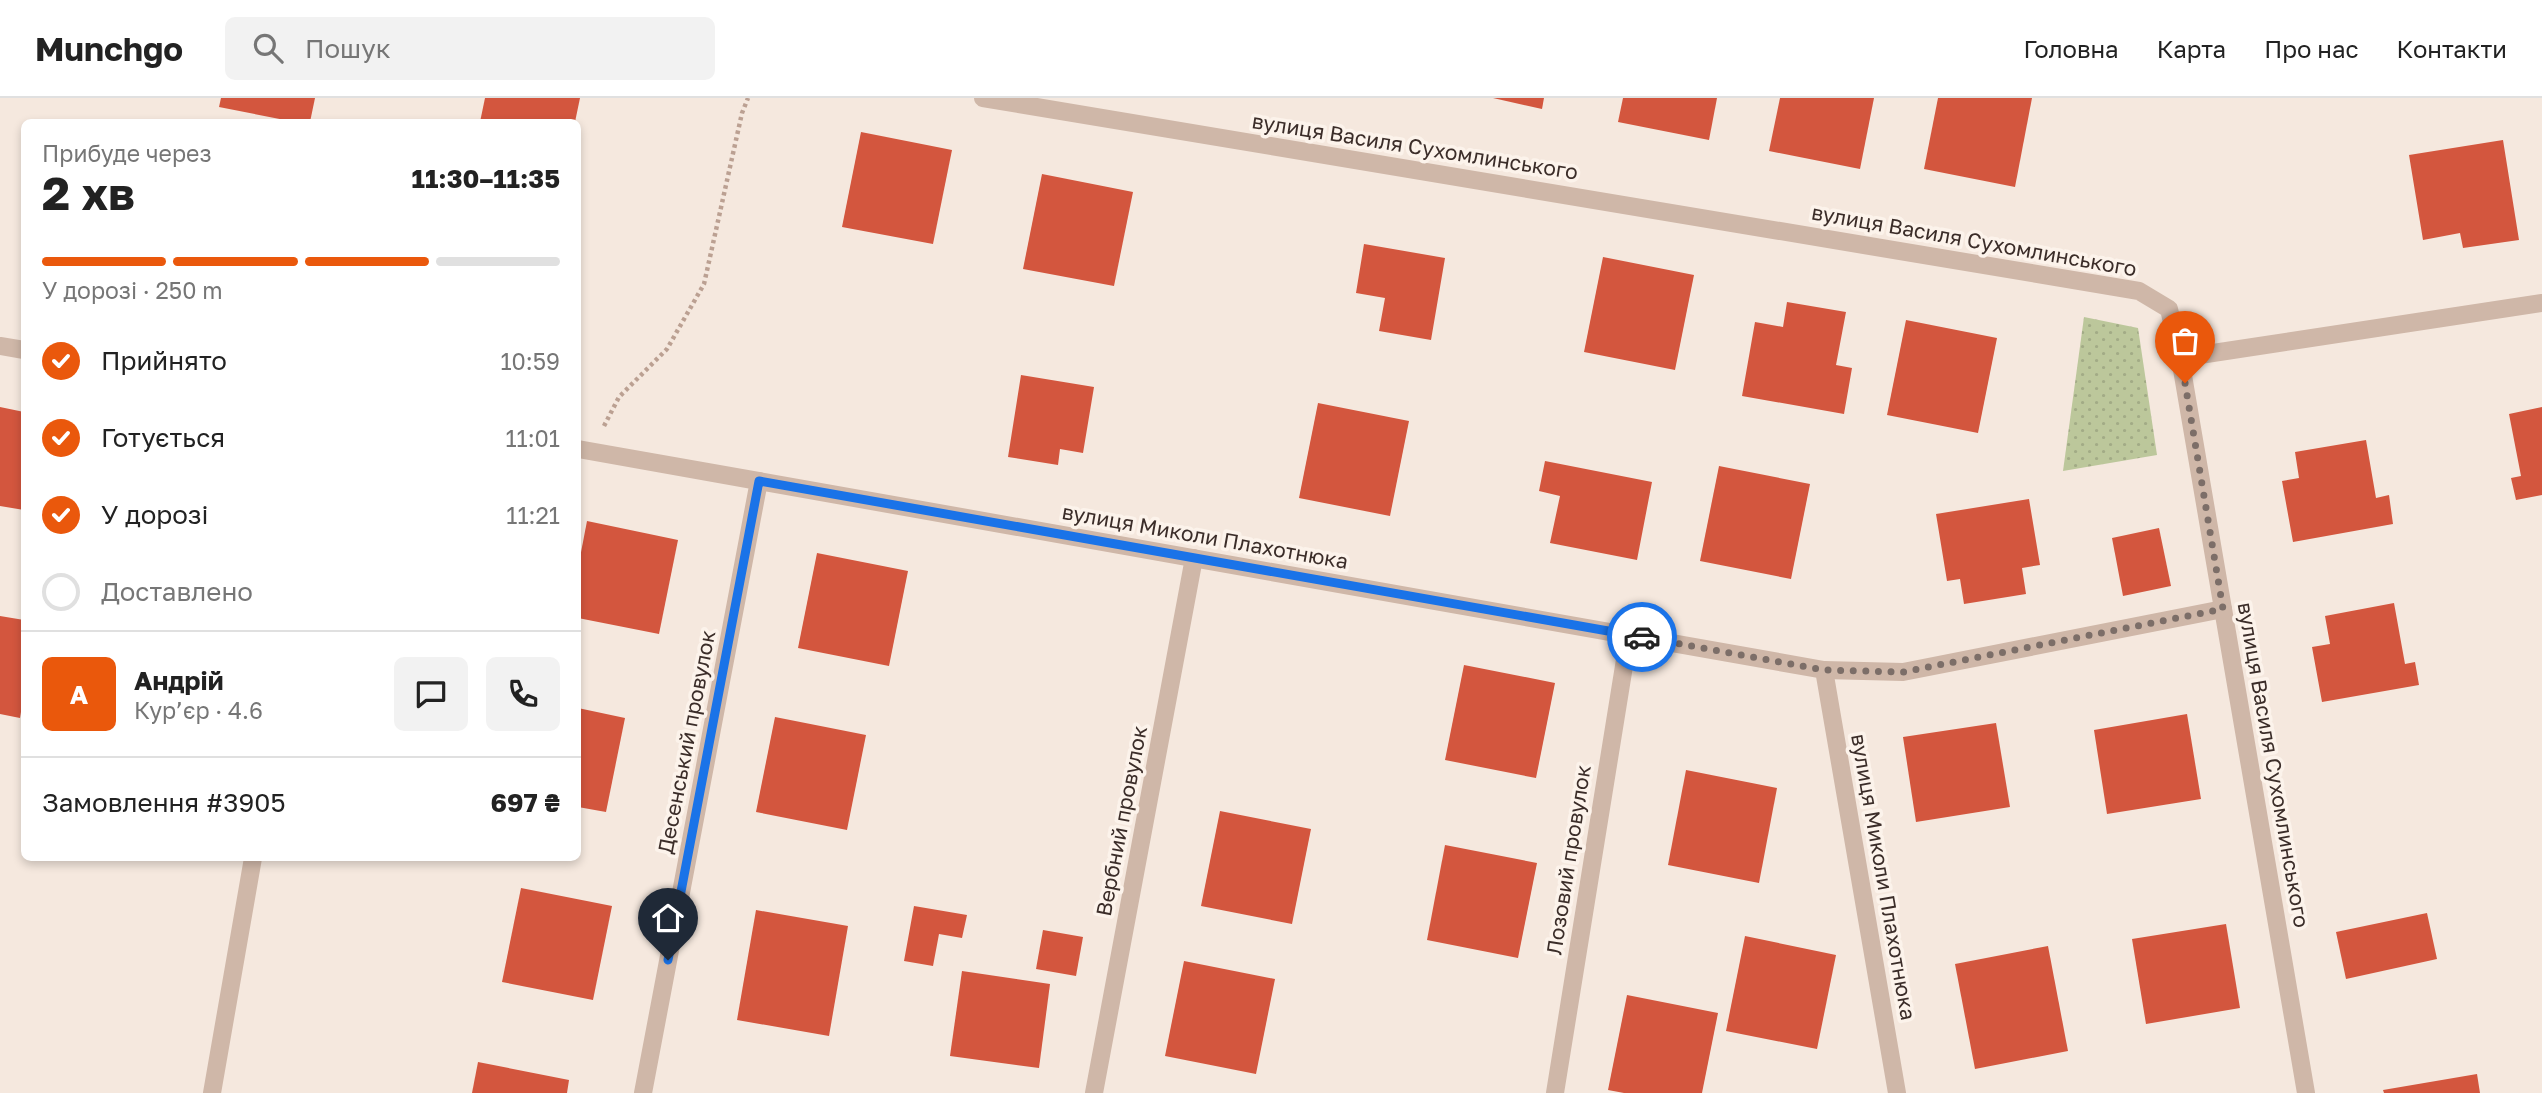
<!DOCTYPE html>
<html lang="uk">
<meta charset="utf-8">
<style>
body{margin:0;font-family:"Golos Text",sans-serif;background:#f2f2f2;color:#222;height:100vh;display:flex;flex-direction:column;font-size:26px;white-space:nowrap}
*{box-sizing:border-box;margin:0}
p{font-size:23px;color:#767676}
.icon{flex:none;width:38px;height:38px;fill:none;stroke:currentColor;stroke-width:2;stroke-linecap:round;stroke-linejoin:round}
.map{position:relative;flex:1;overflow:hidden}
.side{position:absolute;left:21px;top:21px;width:560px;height:742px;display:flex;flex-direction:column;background:#fff;border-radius:10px;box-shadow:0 4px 10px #0003}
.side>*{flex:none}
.pin{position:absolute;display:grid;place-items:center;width:60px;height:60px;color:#fff;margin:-72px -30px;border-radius:50% 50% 50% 0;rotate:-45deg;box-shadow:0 0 7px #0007}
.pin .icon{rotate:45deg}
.courier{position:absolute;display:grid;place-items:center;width:70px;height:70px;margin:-35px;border:5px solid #1a73e8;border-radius:50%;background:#fff;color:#222;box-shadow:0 2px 9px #0007}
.overview em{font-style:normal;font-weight:700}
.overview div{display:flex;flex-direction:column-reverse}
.overview{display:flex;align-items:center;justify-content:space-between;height:119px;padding:0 21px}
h1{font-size:46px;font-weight:700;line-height:52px}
.bar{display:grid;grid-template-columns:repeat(4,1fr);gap:10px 7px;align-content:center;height:84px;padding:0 21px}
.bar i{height:9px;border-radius:5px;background:#e0e0e0}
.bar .current{background:#ea580c}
.bar p{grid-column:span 4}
.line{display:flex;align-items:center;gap:18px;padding:0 21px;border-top:2px solid #e0e0e0}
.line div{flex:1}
.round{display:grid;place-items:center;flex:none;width:74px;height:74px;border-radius:10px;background:#f2f2f2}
ol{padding:0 21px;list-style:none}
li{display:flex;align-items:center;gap:21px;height:77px}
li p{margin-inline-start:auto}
li .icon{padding:7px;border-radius:50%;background:#ea580c;color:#fff;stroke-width:4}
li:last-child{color:#767676}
li i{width:38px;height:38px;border:4px solid #e0e0e0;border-radius:50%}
header{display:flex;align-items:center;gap:42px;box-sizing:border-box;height:98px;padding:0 35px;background:#fff;border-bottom:2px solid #e0e0e0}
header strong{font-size:33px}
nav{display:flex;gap:38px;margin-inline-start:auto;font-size:24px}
.search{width:490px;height:63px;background:#f2f2f2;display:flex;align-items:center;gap:18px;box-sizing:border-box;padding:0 24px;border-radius:10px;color:#767676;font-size:26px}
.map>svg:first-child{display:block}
.grass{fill:url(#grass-dots)}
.building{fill:#d3563e}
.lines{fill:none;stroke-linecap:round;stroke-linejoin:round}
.path{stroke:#bba092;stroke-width:4.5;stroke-dasharray:3.5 3.5;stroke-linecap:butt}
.minor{stroke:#cfb7a8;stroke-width:18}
.done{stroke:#7c6e68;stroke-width:7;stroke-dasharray:0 12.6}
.route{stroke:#1a73e8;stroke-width:9}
.labels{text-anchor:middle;stroke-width:7;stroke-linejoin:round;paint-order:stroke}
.street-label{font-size:21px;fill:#3b2d29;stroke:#fcf3eb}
</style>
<header>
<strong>Munchgo</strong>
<div class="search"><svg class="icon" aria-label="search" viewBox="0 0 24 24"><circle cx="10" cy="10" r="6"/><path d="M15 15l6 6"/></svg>Пошук</div>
<nav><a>Головна</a><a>Карта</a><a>Про нас</a><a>Контакти</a></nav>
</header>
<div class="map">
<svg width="2542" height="995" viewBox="0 0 2542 995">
<defs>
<pattern id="grass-dots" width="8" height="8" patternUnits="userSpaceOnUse" patternTransform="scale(1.75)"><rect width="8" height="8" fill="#bcc79b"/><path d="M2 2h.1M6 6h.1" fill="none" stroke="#a2ab86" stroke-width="1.8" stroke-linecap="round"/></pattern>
</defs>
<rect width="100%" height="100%" fill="#f5e8de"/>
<polygon class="grass" points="2084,219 2138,230 2157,357 2063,373"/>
<g class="building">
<polygon points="221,0 315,0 310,24 295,24 219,9"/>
<polygon points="485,0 580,0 575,24 480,24"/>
<polygon points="1493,0 1544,0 1542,11"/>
<polygon points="1623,0 1717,0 1709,42 1618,24"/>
<polygon points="1780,0 1874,0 1860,71 1769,53"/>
<polygon points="1938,0 2032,0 2015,89 1924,71"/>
<polygon points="861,34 952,52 933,146 842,129"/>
<polygon points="2503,42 2519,142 2463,150 2460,135 2423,142 2409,57"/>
<polygon points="1042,76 1133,94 1114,188 1023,171"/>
<polygon points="1364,146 1445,160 1431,242 1379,233 1385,200 1356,195"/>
<polygon points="1603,159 1694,177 1675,272 1584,254"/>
<polygon points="1787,204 1846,214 1836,267 1852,270 1844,316 1742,298 1755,224 1783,229"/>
<polygon points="1906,222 1997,240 1978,335 1887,317"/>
<polygon points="1021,277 1094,289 1083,355 1060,351 1058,367 1008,359"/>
<polygon points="1318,305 1409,323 1390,418 1299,400"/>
<polygon points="0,309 24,314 24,412 0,408"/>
<polygon points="2542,309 2542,397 2516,402 2511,380 2521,378 2509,316"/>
<polygon points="2366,342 2376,400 2389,397 2393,426 2293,444 2282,383 2299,380 2295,354"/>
<polygon points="1545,363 1652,384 1637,462 1550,445 1560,398 1539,393"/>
<polygon points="1719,368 1810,386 1791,481 1700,463"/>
<polygon points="2029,401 2040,467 2022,470 2026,496 1964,506 1960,481 1947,483 1936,416"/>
<polygon points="587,423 678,442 659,536 578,520 578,470"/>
<polygon points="2159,430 2171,488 2123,498 2112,440"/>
<polygon points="817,455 908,473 889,568 798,550"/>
<polygon points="2394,505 2405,566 2415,564 2419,587 2322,604 2312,549 2330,546 2325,518"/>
<polygon points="0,518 24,522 24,596 20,620 0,616"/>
<polygon points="1464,567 1555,585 1536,680 1445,662"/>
<polygon points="578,610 625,620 606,714 578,709"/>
<polygon points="2187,616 2201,701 2107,716 2094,632"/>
<polygon points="775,619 866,637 847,732 756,714"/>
<polygon points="1996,625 2010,709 1916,724 1903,639"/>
<polygon points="1686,672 1777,690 1759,785 1668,767"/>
<polygon points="1220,713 1311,731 1292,826 1201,808"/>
<polygon points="1445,747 1537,765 1518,860 1427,842"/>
<polygon points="521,790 612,808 593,902 502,884"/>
<polygon points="914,808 967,817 962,840 939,836 933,868 904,863"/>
<polygon points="756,812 848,828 829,938 737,922"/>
<polygon points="2427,815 2437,861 2346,881 2336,834"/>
<polygon points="2226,826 2240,910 2146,926 2132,841"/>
<polygon points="1043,832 1083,839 1076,878 1036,871"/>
<polygon points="1745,838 1836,857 1817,951 1726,933"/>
<polygon points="2048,848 2068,953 1975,971 1955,866"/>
<polygon points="1184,863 1275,881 1256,976 1165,958"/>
<polygon points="962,873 1050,886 1039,970 950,958"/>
<polygon points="1627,897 1718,915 1702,995 1624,995 1608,992"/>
<polygon points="478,964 569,982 567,995 472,995"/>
<polygon points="2477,976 2480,995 2384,995 2383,992"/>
</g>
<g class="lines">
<polyline class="path" points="604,328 619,299 667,251 704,186 742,15 748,0"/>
<g class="minor">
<polyline points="983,0 2139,193 2169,211 2180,260 2306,995"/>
<polyline points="0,248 24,252"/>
<polyline points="2180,260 2542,205"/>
<polyline points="578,351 1824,572 1897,995"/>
<polyline points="1824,572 1903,574 2223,511"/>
<polyline points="212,995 253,760"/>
<polyline points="643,995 759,383"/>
<polyline points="1094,995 1194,460"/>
<polyline points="1555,995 1629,537"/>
</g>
</g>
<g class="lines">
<polyline class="done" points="1642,539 1824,572 1903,574 2223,511 2185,285"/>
<polyline class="route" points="668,862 759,383 1642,539"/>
</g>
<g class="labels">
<g class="street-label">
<text transform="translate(1415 49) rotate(9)" y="7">вулиця Василя Сухомлинського</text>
<text transform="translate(1974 143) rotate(10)" y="7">вулиця Василя Сухомлинського</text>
<text transform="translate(1205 439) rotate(10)" y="7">вулиця Миколи Плахотнюка</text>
<text transform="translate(687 644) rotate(-79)" y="7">Десенський провулок</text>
<text transform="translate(2273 667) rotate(80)" y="7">вулиця Василя Сухомлинського</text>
<text transform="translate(1122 723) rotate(-79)" y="7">Вербний провулок</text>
<text transform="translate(1569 762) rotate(-81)" y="7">Лозовий провулок</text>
<text transform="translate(1883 779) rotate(80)" y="7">вулиця Миколи Плахотнюка</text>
</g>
</g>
</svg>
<div class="pin" style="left:2185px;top:285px;background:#ea580c"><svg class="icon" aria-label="bag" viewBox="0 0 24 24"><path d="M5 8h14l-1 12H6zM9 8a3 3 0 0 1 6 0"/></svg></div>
<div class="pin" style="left:668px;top:862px;background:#1f2937"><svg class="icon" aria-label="home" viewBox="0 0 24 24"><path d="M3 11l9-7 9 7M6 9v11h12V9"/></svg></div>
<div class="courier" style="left:1642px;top:539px"><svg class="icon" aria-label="car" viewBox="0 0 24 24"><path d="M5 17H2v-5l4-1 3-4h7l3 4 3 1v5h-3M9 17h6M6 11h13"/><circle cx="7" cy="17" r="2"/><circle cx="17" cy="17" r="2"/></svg></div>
<section class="side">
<div class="overview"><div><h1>2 хв</h1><p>Прибуде через</p></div><em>11:30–11:35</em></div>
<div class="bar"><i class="current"></i><i class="current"></i><i class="current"></i><i></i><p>У дорозі · 250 m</p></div>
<ol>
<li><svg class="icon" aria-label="check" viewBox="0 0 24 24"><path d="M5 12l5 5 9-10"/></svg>Прийнято<p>10:59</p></li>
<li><svg class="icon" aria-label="check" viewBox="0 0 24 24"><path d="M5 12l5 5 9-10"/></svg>Готується<p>11:01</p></li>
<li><svg class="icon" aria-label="check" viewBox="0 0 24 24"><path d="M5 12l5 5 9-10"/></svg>У дорозі<p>11:21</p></li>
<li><i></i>Доставлено</li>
</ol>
<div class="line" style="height:126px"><b class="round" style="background:#ea580c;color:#fff">А</b><div><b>Андрій</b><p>Кур’єр · 4.6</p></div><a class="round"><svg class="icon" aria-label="chat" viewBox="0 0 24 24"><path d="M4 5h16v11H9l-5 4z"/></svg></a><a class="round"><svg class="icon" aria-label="phone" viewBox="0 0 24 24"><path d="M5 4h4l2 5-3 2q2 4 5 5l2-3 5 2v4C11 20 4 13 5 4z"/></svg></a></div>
<div class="line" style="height:91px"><div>Замовлення #3905</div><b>697 ₴</b></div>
</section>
</div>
